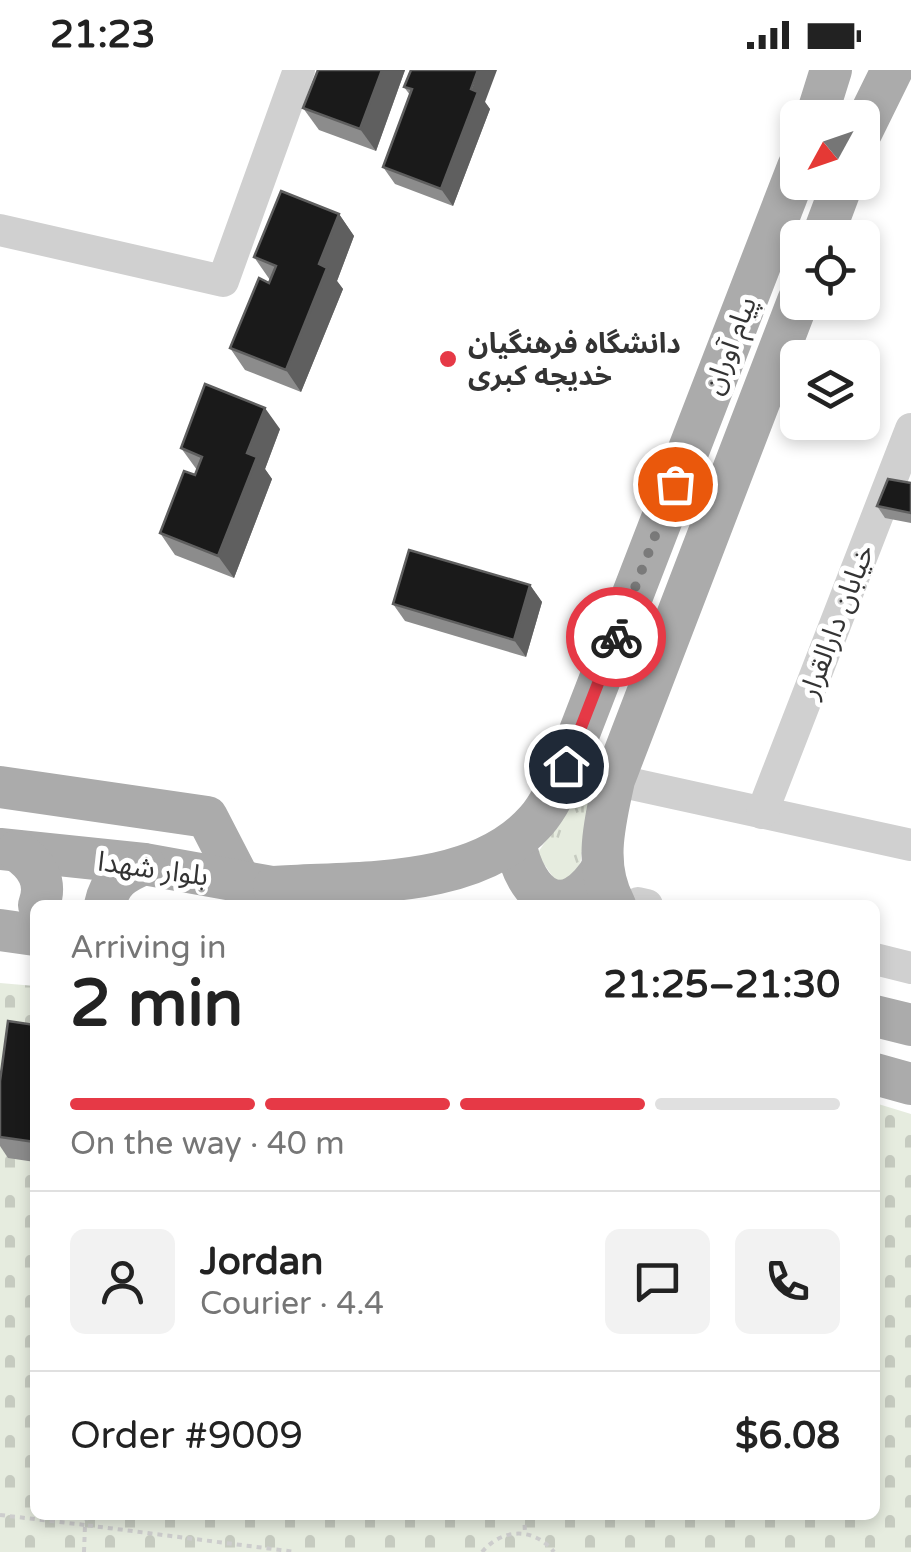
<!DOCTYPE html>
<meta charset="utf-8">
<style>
body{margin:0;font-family:"Varela Round","Noto Sans Arabic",sans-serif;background:#f2f2f2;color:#222;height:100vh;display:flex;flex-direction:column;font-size:38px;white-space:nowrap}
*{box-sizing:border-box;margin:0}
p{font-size:32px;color:#767676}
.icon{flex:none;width:55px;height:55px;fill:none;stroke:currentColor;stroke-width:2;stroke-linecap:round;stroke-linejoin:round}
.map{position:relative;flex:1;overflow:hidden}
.panel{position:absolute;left:30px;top:830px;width:850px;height:620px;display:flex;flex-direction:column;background:#fff;border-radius:15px;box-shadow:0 5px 15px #0003}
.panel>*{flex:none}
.needle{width:65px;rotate:230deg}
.tools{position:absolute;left:780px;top:30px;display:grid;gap:20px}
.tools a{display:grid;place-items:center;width:100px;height:100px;border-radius:15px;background:#fff;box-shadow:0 5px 15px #0003;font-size:50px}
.pin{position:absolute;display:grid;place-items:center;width:85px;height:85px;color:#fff;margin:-42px;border:5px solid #fff;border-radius:50%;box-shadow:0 2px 10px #0007}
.courier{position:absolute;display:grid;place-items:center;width:100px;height:100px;margin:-50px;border:8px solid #e63946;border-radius:50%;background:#fff;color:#222;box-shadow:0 2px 12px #0007}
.overview em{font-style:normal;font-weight:700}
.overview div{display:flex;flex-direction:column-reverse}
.overview{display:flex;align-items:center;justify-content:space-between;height:170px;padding:0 40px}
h1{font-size:65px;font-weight:700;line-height:75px}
.bar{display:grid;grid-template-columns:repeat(4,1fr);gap:15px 10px;align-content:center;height:120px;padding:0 40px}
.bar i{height:12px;border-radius:8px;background:#e0e0e0}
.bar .selected{background:#e63946}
.bar p{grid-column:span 4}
.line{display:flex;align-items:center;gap:25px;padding:0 40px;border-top:2px solid #e0e0e0}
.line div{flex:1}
.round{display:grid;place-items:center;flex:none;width:105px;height:105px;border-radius:15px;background:#f2f2f2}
.status{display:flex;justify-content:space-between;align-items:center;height:70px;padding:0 50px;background:#fff;direction:ltr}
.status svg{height:28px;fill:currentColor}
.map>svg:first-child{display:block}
.grass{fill:url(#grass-tufts)}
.cemetery{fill:url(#cemetery-stones)}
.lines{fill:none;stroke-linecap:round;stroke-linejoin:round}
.path{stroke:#cdcdcd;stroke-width:4;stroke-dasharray:5 5;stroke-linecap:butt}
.minor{stroke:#d0d0d0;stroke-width:32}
.major{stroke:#ababab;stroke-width:42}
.wall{fill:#8c8c8c}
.shaded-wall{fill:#5f5f5f}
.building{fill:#1a1a1a;stroke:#5f5f5f;stroke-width:2.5}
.done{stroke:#7a7a7a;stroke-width:10;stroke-dasharray:0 18}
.route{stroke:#e63946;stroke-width:12}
.poi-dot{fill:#e63946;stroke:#fff;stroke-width:4}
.labels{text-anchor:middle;stroke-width:10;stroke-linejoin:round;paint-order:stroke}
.poi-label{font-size:28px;font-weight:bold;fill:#333;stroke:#fff;text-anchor:start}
.street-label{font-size:28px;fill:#333;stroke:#fff}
</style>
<div class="status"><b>21:23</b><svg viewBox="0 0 49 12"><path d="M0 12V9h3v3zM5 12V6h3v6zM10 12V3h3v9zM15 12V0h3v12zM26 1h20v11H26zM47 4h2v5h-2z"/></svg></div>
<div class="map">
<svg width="911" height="1482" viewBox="0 0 911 1482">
<defs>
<pattern id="grass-tufts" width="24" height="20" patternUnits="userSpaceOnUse" patternTransform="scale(2.5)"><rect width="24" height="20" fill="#e6ecdf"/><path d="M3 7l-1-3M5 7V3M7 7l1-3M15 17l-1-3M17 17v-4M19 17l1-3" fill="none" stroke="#c6cbc0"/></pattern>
<pattern id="cemetery-stones" width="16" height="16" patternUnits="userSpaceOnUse" patternTransform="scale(2.5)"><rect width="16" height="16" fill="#e6ecdf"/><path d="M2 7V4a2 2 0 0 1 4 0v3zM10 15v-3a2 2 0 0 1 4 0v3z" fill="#c6cbc0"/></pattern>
</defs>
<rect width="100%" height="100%" fill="#fff"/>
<polygon class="grass" points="576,725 582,725 588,733 580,796 560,817 537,784"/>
<polygon class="cemetery" points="0,913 35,916 35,1445 875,1445 875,1033 911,1044 911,1482 0,1482"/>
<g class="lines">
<g class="path">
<polyline points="0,1445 85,1455 87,1445"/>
<polyline points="524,1445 525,1463"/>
<polyline points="84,1482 85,1455 296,1482"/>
<path d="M482,1482C502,1458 534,1457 554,1482"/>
</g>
<g class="minor">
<polyline points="0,160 223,211 299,0"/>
<polyline points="614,710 911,775"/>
<polyline points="762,743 911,359"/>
<polyline points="638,833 647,835"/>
<polyline points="875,889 911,898"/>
</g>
<g class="major">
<polyline points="816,48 831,0"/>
<polyline points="862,61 892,0"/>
<polyline points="822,168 843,112"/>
<polyline points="0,717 207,747 240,811"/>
<path d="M515,771C525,829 566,858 603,797"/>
<polyline points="0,779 144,794 300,822"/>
<path d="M17,781C36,794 48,811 39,835"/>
<path d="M274,817C358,811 475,820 536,751C550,735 558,715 566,697L798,97"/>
<path d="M105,835C110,811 122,803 144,794"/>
<path d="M615,835C593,795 605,752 614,710L798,231"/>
<polyline points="0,860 35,865"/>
<polyline points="875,946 911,955"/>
<polyline points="875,1004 911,1014"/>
</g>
</g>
<g class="wall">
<polygon points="318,0 405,0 376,81 319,60 303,38"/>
<polygon points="404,17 485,32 490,39 453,136 395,114 383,97 410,25"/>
<polygon points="339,144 354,166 337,211 343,219 301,322 245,300 230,278 270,210 254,187"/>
<polygon points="280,359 265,399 272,409 234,508 175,485 160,463 197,400 181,378"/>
<polygon points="911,413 911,453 885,448 877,436"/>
<polygon points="530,515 542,532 526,587 405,551 393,534"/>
<polygon points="35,955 35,1092 8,1088 0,1076 0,1011"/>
</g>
<g class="shaded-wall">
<polygon points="382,0 405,0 376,81 360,59"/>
<polygon points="478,0 497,0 485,32 490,39 453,136 441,119"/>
<polygon points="339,144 354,166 337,211 343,219 301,322 286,300 319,194"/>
<polygon points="265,338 280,359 265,399 272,409 234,508 218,486 247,383"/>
<polygon points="530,515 542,532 526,587 514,570"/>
</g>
<g class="building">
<polygon points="318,0 382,0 360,59 303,38"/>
<polygon points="411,0 478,0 471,19 478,22 441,119 383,97 412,19 404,17"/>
<polygon points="281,121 339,144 319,194 327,198 286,300 230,278 259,208 269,213 276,196 254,187"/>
<polygon points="205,314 265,338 247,383 257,387 218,486 160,463 184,401 195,405 202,387 181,378"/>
<polygon points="888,409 911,413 911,443 877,436"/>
<polygon points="409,480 530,515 514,570 393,534"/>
<polygon points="8,951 35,955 35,1072 0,1067 0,1011"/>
</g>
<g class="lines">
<polyline class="done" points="616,567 675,414"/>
<polyline class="route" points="566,696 616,567"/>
</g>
<circle class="poi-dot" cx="448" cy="289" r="10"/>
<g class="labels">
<g class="poi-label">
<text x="468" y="283">دانشگاه فرهنگیان<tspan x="468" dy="32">خدیجه کبری</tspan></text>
</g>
<g class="street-label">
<text transform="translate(729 275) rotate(-69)" y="10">پیام آوران</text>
<text transform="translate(836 551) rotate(-69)" y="10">خیابان دارالقرار</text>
<text transform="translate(153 798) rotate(8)" y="10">بلوار شهدا</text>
</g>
</g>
</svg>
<div class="tools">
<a><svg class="needle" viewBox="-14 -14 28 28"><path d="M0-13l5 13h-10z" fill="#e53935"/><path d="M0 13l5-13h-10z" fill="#767676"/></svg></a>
<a><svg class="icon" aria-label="locate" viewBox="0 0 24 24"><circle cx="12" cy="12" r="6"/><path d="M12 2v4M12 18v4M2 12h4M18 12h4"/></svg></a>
<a><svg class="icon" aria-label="layers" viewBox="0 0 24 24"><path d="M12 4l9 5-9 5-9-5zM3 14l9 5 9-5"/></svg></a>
</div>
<div class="pin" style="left:675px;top:414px;background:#ea580c"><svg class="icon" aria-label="bag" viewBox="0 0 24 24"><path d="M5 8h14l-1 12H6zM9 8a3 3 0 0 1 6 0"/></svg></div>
<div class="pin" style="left:566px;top:696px;background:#1f2937"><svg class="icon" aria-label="home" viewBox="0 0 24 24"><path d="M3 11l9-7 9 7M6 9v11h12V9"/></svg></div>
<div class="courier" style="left:616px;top:567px"><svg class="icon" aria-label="bike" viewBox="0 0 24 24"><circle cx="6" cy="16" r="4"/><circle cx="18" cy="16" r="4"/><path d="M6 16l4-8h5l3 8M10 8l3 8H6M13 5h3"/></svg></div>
<section class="panel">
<div class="overview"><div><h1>2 min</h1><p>Arriving in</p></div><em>21:25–21:30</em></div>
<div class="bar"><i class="selected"></i><i class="selected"></i><i class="selected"></i><i></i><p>On the way · 40 m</p></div>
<div class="line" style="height:180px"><a class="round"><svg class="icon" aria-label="person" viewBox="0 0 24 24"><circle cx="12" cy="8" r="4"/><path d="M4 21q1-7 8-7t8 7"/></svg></a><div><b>Jordan</b><p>Courier · 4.4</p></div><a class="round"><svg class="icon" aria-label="chat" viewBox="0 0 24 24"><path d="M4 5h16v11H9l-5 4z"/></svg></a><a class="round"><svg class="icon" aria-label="phone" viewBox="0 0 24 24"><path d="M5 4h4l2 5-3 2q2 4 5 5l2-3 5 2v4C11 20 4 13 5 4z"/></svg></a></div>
<div class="line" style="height:130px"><div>Order #9009</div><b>$6.08</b></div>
</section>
</div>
